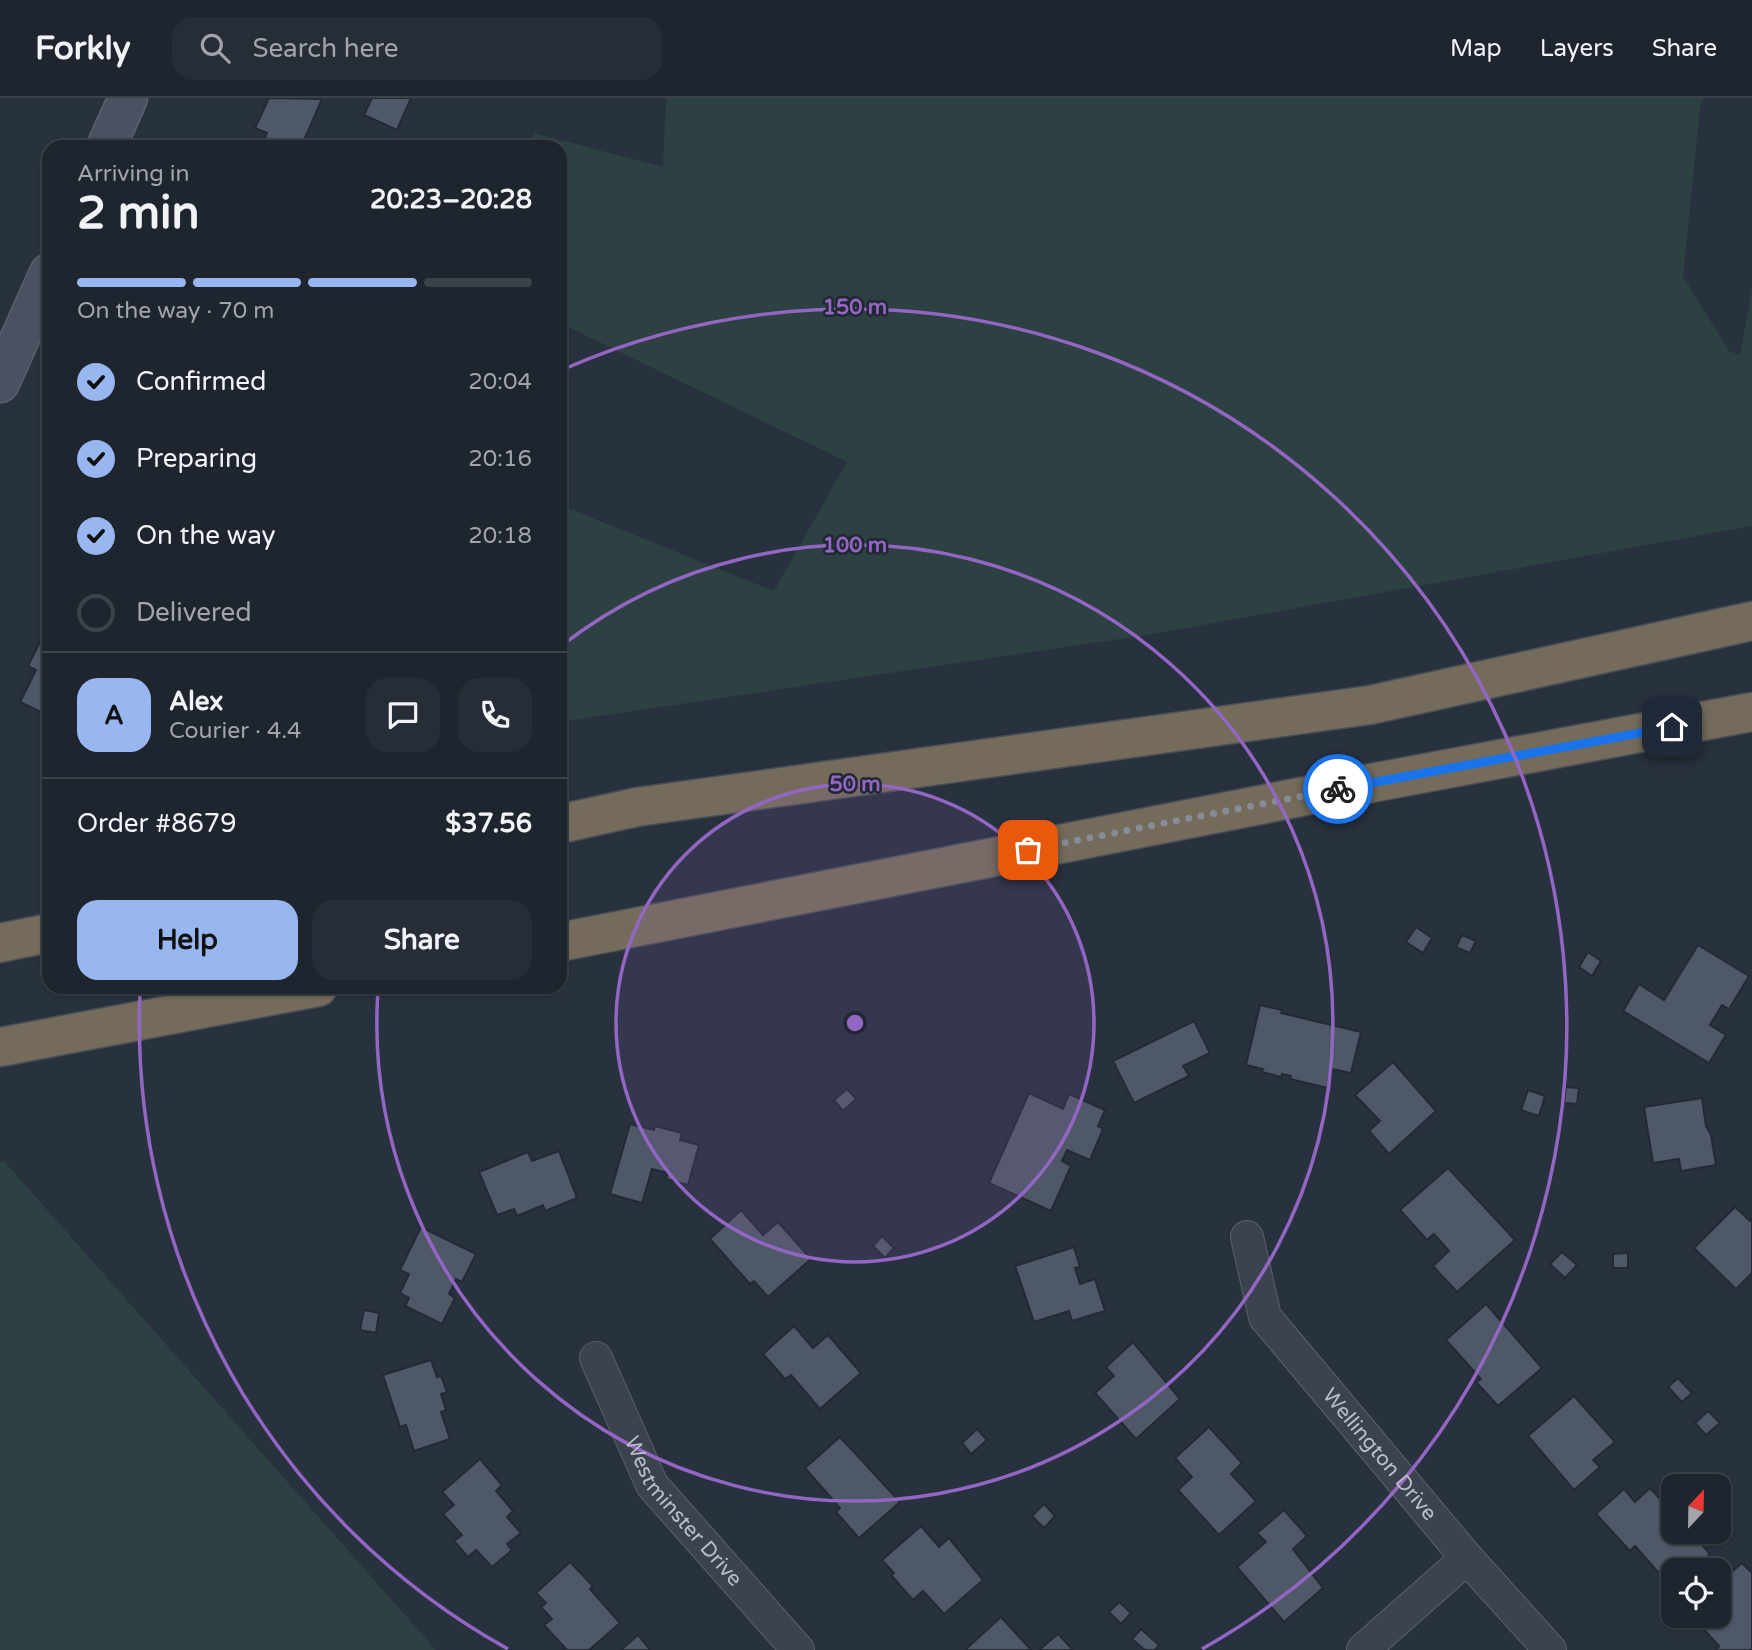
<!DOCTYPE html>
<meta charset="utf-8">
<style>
body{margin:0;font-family:"Varela Round",sans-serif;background:#262d36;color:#f1f3f6;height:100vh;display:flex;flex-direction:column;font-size:26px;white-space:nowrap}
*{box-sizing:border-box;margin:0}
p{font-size:23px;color:#a1a5aa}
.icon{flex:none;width:38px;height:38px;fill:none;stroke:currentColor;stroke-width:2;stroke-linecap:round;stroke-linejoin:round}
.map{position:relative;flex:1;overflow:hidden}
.drawer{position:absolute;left:42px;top:42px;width:525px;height:854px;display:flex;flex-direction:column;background:#1e252e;border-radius:21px;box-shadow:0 2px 5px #0004,0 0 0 2px #3c424a}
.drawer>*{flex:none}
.needle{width:46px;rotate:22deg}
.fabs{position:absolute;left:1661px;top:1376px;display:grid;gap:14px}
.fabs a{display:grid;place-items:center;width:70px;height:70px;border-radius:14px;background:#1e252e;box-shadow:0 2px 5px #0004,0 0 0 2px #3c424a;font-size:35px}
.pin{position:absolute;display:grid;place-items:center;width:60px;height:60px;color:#fff;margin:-30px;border-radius:14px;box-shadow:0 4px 10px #0006}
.courier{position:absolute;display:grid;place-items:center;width:70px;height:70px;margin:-35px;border:5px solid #1a73e8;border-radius:50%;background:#fff;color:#222;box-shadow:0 2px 9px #0007}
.head em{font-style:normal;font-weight:700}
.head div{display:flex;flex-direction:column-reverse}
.head{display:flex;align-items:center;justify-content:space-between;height:119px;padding:0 35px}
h1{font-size:46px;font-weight:700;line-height:52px}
.bar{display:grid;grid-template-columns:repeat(4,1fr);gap:10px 7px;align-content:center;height:84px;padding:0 35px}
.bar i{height:9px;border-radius:5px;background:#3c424a}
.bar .current{background:#98b6ef}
.bar p{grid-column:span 4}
.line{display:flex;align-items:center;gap:18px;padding:0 35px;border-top:2px solid #3c424a}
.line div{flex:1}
.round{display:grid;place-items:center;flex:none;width:74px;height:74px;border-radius:21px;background:#262d36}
ol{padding:0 35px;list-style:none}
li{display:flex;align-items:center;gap:21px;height:77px}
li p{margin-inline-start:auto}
li .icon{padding:7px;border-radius:50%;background:#98b6ef;color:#111;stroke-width:4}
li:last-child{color:#a1a5aa}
li i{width:38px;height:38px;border:4px solid #3c424a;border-radius:50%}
.action{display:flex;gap:14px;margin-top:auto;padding:14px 35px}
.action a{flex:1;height:80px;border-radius:21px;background:#98b6ef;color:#111;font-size:28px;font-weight:700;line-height:80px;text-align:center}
.action a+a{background:#262d36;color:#f1f3f6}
header{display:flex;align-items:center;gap:42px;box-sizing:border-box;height:98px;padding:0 35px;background:#1e252e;border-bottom:2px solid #3c424a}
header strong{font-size:33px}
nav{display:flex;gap:38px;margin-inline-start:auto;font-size:24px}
.search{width:490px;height:63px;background:#262d36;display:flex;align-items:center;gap:18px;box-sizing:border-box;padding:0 24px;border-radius:21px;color:#a1a5aa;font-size:26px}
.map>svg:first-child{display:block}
.green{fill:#2d4042}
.building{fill:#4f5867;stroke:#232a36;stroke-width:2}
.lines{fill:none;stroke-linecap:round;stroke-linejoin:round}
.street-casing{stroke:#5a616c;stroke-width:34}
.secondary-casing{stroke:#5a616c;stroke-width:41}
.highway-casing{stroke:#474e59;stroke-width:41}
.street{stroke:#3c434f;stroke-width:32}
.secondary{stroke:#4a5261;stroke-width:38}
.highway{stroke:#746b5a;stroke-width:38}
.done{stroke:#868d98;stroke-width:7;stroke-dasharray:0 12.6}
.route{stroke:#1a73e8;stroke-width:9}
.ring{fill:none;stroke:#9466c3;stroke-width:3.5}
.labels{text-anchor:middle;stroke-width:5;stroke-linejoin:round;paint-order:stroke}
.street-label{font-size:21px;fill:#b9bec9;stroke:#212834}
.centre{fill:#9466c3;stroke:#212834;stroke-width:3.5}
.ring-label{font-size:21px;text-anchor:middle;font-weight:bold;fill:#9466c3;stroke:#212834;stroke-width:5;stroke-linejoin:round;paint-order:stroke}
</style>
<header>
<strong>Forkly</strong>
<div class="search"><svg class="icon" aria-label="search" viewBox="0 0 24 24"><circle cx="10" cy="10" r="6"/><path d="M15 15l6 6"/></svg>Search here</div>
<nav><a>Map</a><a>Layers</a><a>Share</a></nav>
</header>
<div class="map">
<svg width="1752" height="1552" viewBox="0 0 1752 1552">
<rect width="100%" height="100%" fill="#28313e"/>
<g class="green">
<polygon points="666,0 1704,0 1700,10 1683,178 1729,253 1740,257 1752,191 1752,428 1147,537 560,624 560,407 774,493 847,364 560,225 560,49 529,49 534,35 663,69"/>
<polygon points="4,1063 436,1552 0,1552 0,1064"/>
</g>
<g class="building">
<polygon points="269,0 322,1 301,49 261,49 267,35 255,30"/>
<polygon points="372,0 411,0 397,32 364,17"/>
<polygon points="41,542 48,545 49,543 49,618 20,604 36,572 28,568"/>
<polygon points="1416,829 1432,840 1423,855 1406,844"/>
<polygon points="1462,837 1476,843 1470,855 1456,849"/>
<polygon points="1698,847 1749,878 1729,911 1722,907 1710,927 1726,937 1709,965 1623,913 1639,886 1664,902"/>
<polygon points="1588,854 1601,863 1592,878 1579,869"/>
<polygon points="1260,907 1282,912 1281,915 1361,934 1351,975 1332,971 1328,990 1290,981 1291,978 1282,976 1281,979 1262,974 1263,971 1246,967"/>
<polygon points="1194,923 1210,955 1183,968 1189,978 1134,1005 1113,963"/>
<polygon points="1393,964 1436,1013 1389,1056 1369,1033 1380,1023 1355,997"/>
<polygon points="1566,989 1579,990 1577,1006 1564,1005"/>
<polygon points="847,991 856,1001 843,1013 834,1002"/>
<polygon points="1528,992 1545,998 1539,1018 1521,1012"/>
<polygon points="1029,995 1063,1011 1069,996 1105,1012 1098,1028 1103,1031 1090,1062 1067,1052 1062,1063 1071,1068 1051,1113 989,1085"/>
<polygon points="1702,1000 1706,1028 1711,1037 1716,1067 1681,1073 1679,1061 1653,1065 1644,1009"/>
<polygon points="630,1026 654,1032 655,1028 682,1035 680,1042 699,1047 688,1087 666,1081 668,1075 652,1071 642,1105 610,1096"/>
<polygon points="559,1053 577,1100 545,1113 543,1107 517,1118 514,1111 497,1117 479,1074 528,1054 532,1063"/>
<polygon points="1448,1070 1515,1142 1457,1194 1433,1168 1449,1153 1434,1136 1427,1142 1400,1112"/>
<polygon points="1735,1109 1750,1123 1752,1122 1752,1175 1736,1191 1694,1150"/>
<polygon points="741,1112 763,1137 778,1124 811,1161 768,1199 754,1183 750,1186 710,1141"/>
<polygon points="421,1129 476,1156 462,1184 456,1181 449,1196 455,1200 442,1226 405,1208 409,1200 400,1195 409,1176 400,1172"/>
<polygon points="882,1138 894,1150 885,1160 873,1148"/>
<polygon points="1074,1149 1080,1169 1075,1170 1080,1186 1095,1181 1105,1213 1072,1223 1069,1213 1034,1224 1015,1168"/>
<polygon points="1562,1154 1577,1167 1565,1180 1550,1166"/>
<polygon points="1628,1155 1628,1170 1613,1170 1613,1156"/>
<polygon points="1486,1206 1542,1270 1498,1308 1476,1284 1481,1281 1446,1242"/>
<polygon points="364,1212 379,1215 376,1235 360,1232"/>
<polygon points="794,1228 813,1250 828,1237 861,1275 820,1311 791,1277 785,1281 763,1256"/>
<polygon points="1133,1244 1180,1301 1136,1341 1095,1295 1114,1278 1106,1269"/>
<polygon points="431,1262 437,1279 441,1278 447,1294 441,1296 446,1312 441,1314 450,1341 414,1353 406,1327 400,1329 383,1277"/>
<polygon points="1678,1280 1692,1295 1682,1304 1668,1289"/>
<polygon points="1574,1298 1615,1344 1593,1362 1600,1369 1574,1392 1528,1338"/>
<polygon points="1708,1313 1720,1325 1706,1337 1695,1325"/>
<polygon points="1209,1329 1242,1365 1231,1376 1256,1403 1219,1437 1178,1392 1192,1379 1175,1360"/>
<polygon points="977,1331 987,1342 971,1356 962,1345"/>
<polygon points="840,1339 900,1404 859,1440 836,1414 840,1410 805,1370"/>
<polygon points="480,1361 502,1387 496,1393 513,1413 507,1419 521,1435 507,1446 512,1452 492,1469 476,1452 468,1459 454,1443 462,1437 443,1416 454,1407 442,1394"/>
<polygon points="1650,1390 1673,1415 1673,1433 1690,1433 1710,1456 1692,1472 1673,1472 1672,1490 1635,1448 1630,1453 1596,1416 1624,1391 1635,1404"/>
<polygon points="1044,1406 1055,1418 1044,1430 1032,1418"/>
<polygon points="1284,1412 1307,1438 1293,1451 1323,1490 1284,1524 1237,1469 1266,1444 1257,1435"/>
<polygon points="921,1428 939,1449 949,1440 983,1482 944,1516 923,1493 913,1502 891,1477 894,1475 882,1462"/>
<polygon points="570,1464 593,1488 590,1491 620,1525 589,1552 567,1552 544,1527 552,1521 541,1509 546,1505 536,1495"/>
<polygon points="1742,1465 1752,1475 1752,1552 1718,1552 1717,1551 1719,1548 1691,1517 1718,1517 1718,1479 1724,1474 1727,1478"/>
<polygon points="1119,1504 1131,1515 1121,1526 1109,1514"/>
<polygon points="1001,1519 1031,1552 967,1552 966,1551"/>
<polygon points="1141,1531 1159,1547 1155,1552 1145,1552 1132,1541"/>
<polygon points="1058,1536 1073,1552 1039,1552"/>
<polygon points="638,1537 650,1552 621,1552"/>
</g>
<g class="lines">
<g class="street-casing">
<g id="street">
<path id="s1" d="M1247,1139L1265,1219L1467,1460L1550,1552"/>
<path id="s2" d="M596,1260L652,1387L798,1552"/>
<polyline points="1363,1552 1467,1460"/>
</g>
</g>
<g class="secondary-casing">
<g id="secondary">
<polyline points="106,49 128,0"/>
<polyline points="0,285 49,175"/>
</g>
</g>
<g class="highway-casing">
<g id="highway">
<polyline points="560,726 637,709 1370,607 1752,523"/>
<polyline points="560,844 1377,684 1752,614"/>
<polyline points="0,845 49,835"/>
<polyline points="0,949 318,889"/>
</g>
</g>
<use href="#street" class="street"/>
<use href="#secondary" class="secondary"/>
<use href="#highway" class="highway"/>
</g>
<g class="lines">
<polyline class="done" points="1028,752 1338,691"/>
<polyline class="route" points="1338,691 1672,629"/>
</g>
<circle cx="855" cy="925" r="239" fill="#9466c3" fill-opacity=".12"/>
<g class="ring">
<circle cx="855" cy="925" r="239"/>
<path d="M561 548A478 478 0 1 1 378 892"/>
<path d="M508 1551A716 716 0 0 1 140 894M564 271A716 716 0 0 1 1202 1551"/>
</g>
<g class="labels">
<g class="street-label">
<text dy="7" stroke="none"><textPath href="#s1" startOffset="261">Wellington Drive</textPath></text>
<text dy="7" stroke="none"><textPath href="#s2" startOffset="178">Westminster Drive</textPath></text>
</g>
</g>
<circle cx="855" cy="925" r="10" class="centre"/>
<g class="ring-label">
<text x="855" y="216">150 m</text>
<text x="855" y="454">100 m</text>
<text x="855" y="693">50 m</text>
</g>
</svg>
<div class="fabs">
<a><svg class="needle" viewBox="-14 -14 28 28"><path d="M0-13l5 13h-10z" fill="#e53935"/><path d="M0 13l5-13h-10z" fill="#a1a5aa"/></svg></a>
<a><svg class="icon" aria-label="locate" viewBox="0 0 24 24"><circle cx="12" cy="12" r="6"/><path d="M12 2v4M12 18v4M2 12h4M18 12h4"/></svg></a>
</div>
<div class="pin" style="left:1028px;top:752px;background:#ea580c"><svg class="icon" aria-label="bag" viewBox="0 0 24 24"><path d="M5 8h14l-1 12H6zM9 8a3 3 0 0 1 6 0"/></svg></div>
<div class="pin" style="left:1672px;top:629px;background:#1f2937"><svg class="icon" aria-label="home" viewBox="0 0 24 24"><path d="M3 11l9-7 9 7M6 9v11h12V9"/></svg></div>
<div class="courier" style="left:1338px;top:691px"><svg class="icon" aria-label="bike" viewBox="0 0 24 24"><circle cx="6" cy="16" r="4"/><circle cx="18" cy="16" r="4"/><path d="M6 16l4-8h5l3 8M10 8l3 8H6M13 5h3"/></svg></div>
<section class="drawer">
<div class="head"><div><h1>2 min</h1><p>Arriving in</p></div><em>20:23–20:28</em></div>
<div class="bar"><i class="current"></i><i class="current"></i><i class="current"></i><i></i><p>On the way · 70 m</p></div>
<ol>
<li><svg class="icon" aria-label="check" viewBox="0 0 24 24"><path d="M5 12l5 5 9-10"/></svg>Confirmed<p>20:04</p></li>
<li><svg class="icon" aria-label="check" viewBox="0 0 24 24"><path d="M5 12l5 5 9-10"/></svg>Preparing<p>20:16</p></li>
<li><svg class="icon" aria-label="check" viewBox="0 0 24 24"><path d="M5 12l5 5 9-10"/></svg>On the way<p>20:18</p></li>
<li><i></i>Delivered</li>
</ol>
<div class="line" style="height:126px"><b class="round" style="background:#98b6ef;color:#111">A</b><div><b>Alex</b><p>Courier · 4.4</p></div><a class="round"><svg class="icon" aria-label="chat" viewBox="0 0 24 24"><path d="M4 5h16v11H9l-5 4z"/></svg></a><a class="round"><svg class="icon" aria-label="phone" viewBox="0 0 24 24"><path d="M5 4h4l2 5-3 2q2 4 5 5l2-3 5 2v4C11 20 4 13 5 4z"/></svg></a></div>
<div class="line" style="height:91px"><div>Order #8679</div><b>$37.56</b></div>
<div class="action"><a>Help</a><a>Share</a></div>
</section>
</div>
